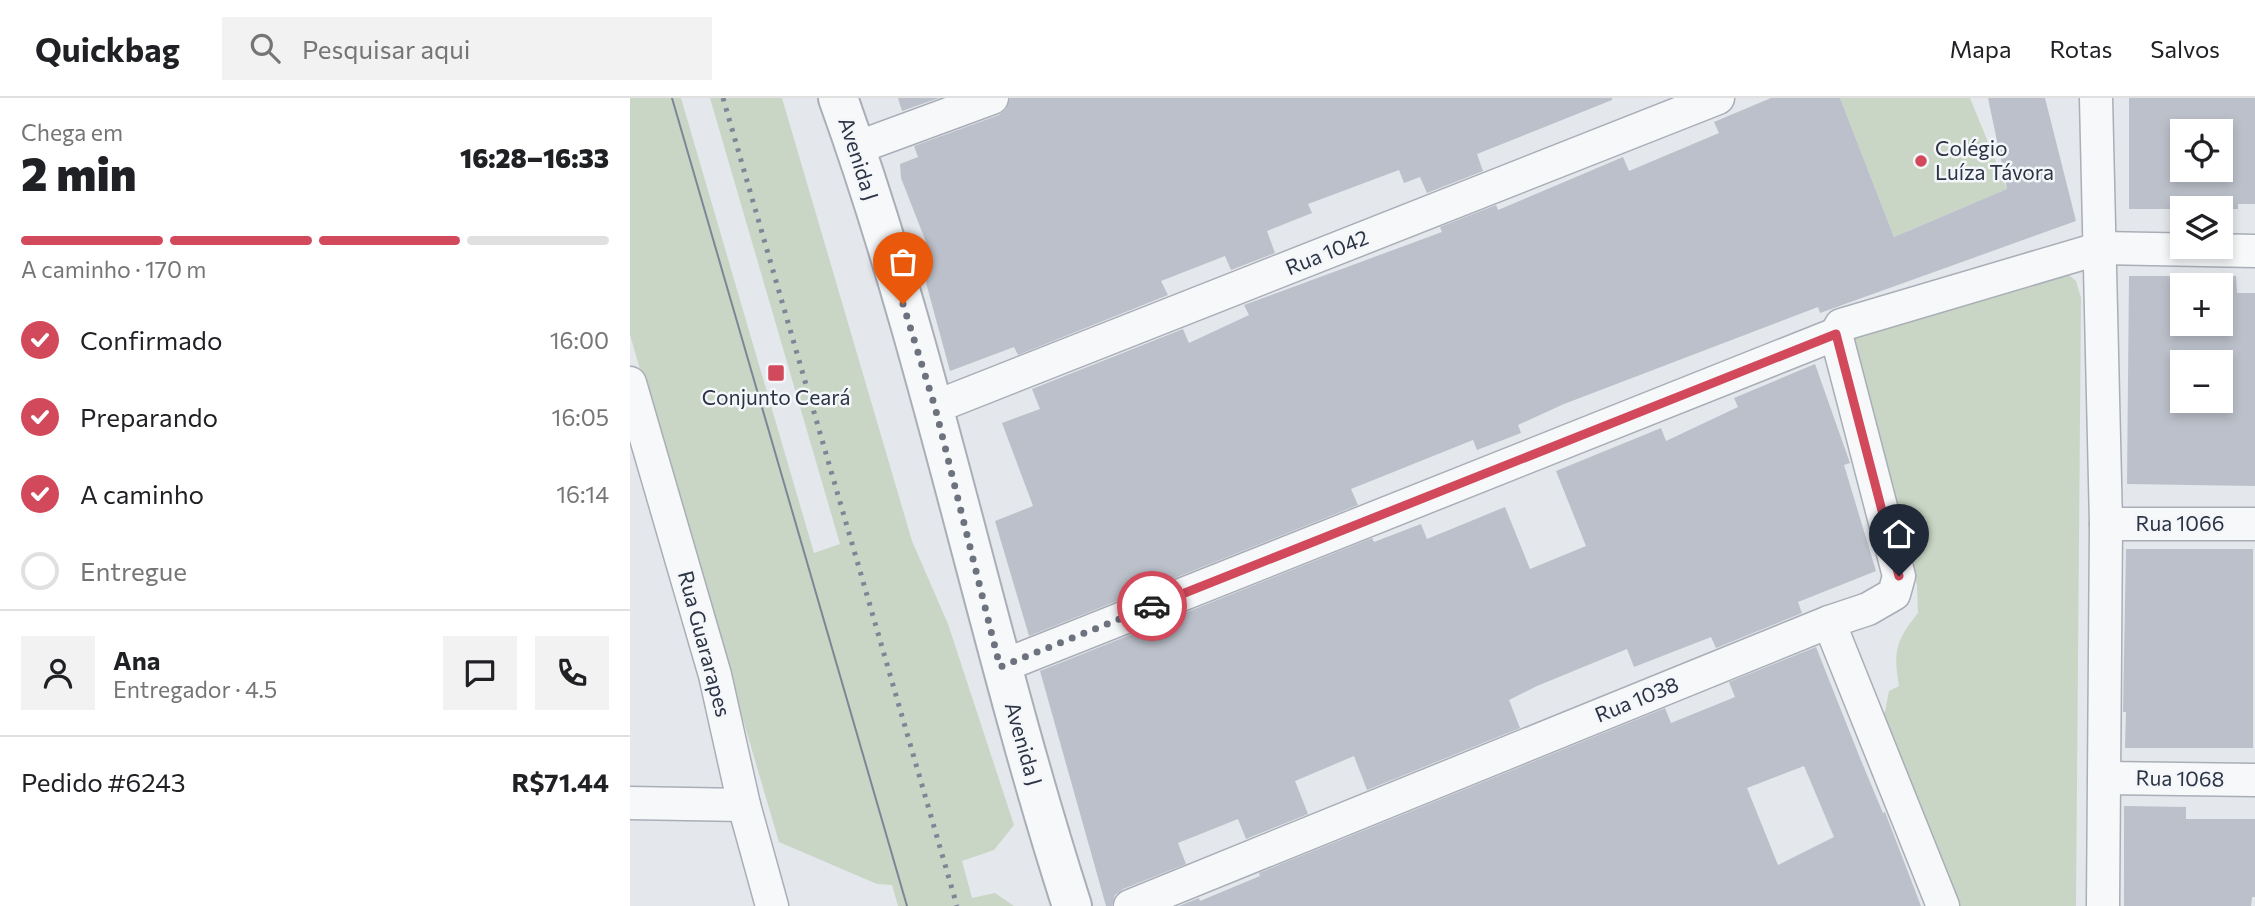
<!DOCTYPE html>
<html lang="pt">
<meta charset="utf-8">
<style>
body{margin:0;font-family:Commissioner,sans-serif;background:#f2f2f2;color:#202124;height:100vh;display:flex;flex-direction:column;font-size:26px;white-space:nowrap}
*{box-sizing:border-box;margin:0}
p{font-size:23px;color:#757577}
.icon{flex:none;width:38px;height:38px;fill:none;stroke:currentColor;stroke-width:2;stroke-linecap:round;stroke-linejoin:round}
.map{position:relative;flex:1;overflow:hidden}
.drawer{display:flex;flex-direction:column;background:#fff;width:630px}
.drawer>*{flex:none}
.controls{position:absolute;left:1540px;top:21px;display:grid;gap:14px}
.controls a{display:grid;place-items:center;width:63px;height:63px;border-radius:0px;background:#fff;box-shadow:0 4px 10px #0003;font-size:35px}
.pin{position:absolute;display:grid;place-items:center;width:60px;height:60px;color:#fff;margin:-72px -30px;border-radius:50% 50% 50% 0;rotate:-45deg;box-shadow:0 0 7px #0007}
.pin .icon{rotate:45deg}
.courier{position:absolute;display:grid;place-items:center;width:70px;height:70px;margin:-35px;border:5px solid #d1495b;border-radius:50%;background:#fff;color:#222;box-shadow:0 2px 9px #0007}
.head em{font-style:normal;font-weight:800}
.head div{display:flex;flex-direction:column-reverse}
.head{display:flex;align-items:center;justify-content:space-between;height:119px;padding:0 21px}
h1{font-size:46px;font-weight:800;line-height:52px}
.bar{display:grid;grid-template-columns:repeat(4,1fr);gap:10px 7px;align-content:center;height:84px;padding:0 21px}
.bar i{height:9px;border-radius:5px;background:#e0e0e0}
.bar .active{background:#d1495b}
.bar p{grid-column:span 4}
.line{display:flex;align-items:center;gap:18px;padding:0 21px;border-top:2px solid #e0e0e0}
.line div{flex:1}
.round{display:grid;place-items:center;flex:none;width:74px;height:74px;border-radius:0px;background:#f2f2f2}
ol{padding:0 21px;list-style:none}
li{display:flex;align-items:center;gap:21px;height:77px}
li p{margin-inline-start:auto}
li .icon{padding:7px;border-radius:50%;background:#d1495b;color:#fff;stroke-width:4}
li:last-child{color:#757577}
li i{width:38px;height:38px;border:4px solid #e0e0e0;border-radius:50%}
header{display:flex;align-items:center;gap:42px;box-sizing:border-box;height:98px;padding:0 35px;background:#fff;border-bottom:2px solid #e0e0e0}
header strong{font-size:33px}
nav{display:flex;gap:38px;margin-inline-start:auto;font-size:24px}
.search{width:490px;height:63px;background:#f2f2f2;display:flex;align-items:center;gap:18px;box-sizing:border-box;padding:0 24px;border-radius:0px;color:#757577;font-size:26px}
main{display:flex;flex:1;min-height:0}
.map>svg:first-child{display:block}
.green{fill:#c9d6c5}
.building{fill:#bbc0ca;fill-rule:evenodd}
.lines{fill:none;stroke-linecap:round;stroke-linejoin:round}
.minor-casing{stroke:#a9aeb7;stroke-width:35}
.tertiary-casing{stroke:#a9aeb7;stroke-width:42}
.minor{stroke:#f7f8fa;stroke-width:32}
.tertiary{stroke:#f7f8fa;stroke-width:38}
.tram{stroke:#7d8696;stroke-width:2}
.rail{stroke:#7d8696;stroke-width:5;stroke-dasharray:3.5 7;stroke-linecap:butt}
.done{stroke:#6c737f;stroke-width:7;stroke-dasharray:0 12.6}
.route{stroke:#d1495b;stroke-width:9}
.poi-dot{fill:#d1495b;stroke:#f4f6f9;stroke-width:2.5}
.labels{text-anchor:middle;stroke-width:5;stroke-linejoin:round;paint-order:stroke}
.poi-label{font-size:21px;fill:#2b3445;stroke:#f4f6f9;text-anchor:start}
.street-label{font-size:21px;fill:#2b3445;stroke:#f4f6f9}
</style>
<header>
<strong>Quickbag</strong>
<div class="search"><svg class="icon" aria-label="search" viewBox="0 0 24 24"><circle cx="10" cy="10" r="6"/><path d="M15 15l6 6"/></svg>Pesquisar aqui</div>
<nav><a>Mapa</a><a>Rotas</a><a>Salvos</a></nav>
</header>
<main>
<section class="drawer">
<div class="head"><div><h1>2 min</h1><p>Chega em</p></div><em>16:28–16:33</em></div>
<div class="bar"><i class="active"></i><i class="active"></i><i class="active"></i><i></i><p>A caminho · 170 m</p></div>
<ol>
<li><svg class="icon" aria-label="check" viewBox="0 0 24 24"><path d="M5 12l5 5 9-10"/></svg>Confirmado<p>16:00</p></li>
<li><svg class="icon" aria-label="check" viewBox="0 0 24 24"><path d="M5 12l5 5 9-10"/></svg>Preparando<p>16:05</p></li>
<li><svg class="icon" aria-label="check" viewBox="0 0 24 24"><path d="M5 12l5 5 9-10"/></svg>A caminho<p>16:14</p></li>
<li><i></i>Entregue</li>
</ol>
<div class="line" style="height:126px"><a class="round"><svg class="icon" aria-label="person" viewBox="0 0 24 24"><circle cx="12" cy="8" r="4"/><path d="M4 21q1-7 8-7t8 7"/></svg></a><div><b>Ana</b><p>Entregador · 4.5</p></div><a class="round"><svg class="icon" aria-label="chat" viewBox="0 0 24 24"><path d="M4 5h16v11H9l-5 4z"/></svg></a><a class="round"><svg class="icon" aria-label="phone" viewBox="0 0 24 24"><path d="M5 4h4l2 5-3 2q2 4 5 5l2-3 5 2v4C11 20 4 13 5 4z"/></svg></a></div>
<div class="line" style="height:91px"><div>Pedido #6243</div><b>R$71.44</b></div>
</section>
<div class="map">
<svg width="1625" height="808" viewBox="0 0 1625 808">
<rect width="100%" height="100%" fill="#e4e7ec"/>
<g class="green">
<polygon points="0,0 51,0 184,455 210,446 80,0 152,0 282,443 318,526 384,727 364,752 332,763 342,800 365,795 384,808 268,808 262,787 247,786 149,744 0,237"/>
<polygon points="1210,0 1340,0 1377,91 1264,139"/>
<path d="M1439,177L1446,183L1451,200L1446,808H1320L1251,633L1259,593L1269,588C1263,554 1266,542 1288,515L1287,487L1217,257L1219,248L1229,235Z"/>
</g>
<g class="building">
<polygon points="268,0 309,0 272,13"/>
<polygon points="380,0 982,0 982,2 847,56 853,73 797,95 790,79 774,85 769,72 678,106 682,115 637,133 645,155 601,172 595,158 531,183 538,197 388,257 384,249 320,273 286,148 296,144 271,80 270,66 288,59 284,48 369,17 376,11"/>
<polygon points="1141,0 1210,0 1264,139 1377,91 1358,0 1415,0 1446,123 1190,215 1188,209 934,306 888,327 891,335 847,352 843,342 721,391 728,407 399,538 365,423 403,408 372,325 410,311 402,291 553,231 559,245 619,217 614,207 812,134 810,129 866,107 868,112 993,59 999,73 1089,35 1084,24"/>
<path d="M1499,0H1625V106H1608V111H1499ZM1552,33H1591V72H1552Z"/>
<path d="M1499,178H1606L1607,195H1625V388L1497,386ZM1552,187H1591V226H1552ZM1552,264H1591V303H1552Z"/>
<polygon points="1185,266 1220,365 1214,367 1246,473 1168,504 1172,515 1086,550 1081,539 1004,569 997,551 907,588 879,602 890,630 737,692 724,658 665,683 678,716 616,741 608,721 548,745 556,766 493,791 485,797 482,808 476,808 410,573 742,440 744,444 791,426 797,441 875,409 900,471 956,448 926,373 1031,330 1036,343 1108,309 1104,300"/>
<polygon points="1496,451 1623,451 1623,650 1495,650 1496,614 1493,614"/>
<path d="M1186,549L1230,660L1253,715L1255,714L1291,808H549L569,800L570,803L630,778L629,775L1035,610L1041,625L1105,599L1099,584ZM1174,668L1204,739L1148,767L1117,690Z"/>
<polygon points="1494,708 1556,709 1556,721 1625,721 1625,799 1622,799 1621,808 1494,808"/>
</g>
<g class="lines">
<g class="minor-casing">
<g id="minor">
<polyline points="1466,0 1476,426 1473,808"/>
<polyline points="226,50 362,0"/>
<polyline points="1206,236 1211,227 1471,150 1625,153"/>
<polyline points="0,285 85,577 114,707 142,808"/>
<polyline points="305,309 1088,0"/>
<polyline points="1476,426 1625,426"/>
<polyline points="1199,524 1313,808"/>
<polyline points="370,569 1206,236"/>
<polyline points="1475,680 1625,682"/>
<polyline points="0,705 114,707"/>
<polyline points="500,808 1199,524 1238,511 1264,496 1269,478 1206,236"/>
</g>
</g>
<g class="tertiary-casing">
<path id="tertiary" d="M208,0C303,264 356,541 442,808"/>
</g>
<use href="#minor" class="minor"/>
<use href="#tertiary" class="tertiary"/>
<polyline class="tram" points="42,0 277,808"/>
<polyline class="rail" points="93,0 327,808"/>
</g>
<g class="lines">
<polyline class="done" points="273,206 305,309 370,569 522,508"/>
<polyline class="route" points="522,508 1206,236 1269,478"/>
</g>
<g class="poi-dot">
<circle cx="1291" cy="63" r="7"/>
<rect x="137" y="266" width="18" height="18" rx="3.5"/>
</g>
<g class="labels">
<g class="poi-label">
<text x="1305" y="58">Colégio<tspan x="1305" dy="24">Luíza Távora</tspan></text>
<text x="146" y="307" text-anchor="middle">Conjunto Ceará</text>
</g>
<g class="street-label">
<text transform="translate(228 61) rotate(72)" y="7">Avenida J</text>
<text transform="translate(697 155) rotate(-22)" y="7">Rua 1042</text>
<text x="1550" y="433">Rua 1066</text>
<text transform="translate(74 546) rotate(75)" y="7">Rua Guararapes</text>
<text transform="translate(1007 602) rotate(-22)" y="7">Rua 1038</text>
<text transform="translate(393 646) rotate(74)" y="7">Avenida J</text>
<text transform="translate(1550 681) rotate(1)" y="7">Rua 1068</text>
</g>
</g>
</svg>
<div class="controls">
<a><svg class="icon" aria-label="locate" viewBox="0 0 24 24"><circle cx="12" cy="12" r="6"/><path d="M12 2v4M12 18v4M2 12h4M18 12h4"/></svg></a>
<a><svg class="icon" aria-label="layers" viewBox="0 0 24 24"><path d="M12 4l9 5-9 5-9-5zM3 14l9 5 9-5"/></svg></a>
<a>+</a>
<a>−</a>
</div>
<div class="pin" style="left:273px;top:206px;background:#ea580c"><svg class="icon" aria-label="bag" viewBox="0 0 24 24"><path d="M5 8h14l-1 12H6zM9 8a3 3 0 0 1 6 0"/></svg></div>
<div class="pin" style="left:1269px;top:478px;background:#1f2937"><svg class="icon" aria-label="home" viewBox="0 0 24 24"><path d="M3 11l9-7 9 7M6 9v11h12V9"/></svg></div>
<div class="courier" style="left:522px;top:508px"><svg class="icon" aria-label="car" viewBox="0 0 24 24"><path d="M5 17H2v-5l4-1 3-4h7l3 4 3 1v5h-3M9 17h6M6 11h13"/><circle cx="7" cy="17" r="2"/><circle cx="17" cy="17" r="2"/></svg></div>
</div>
</main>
